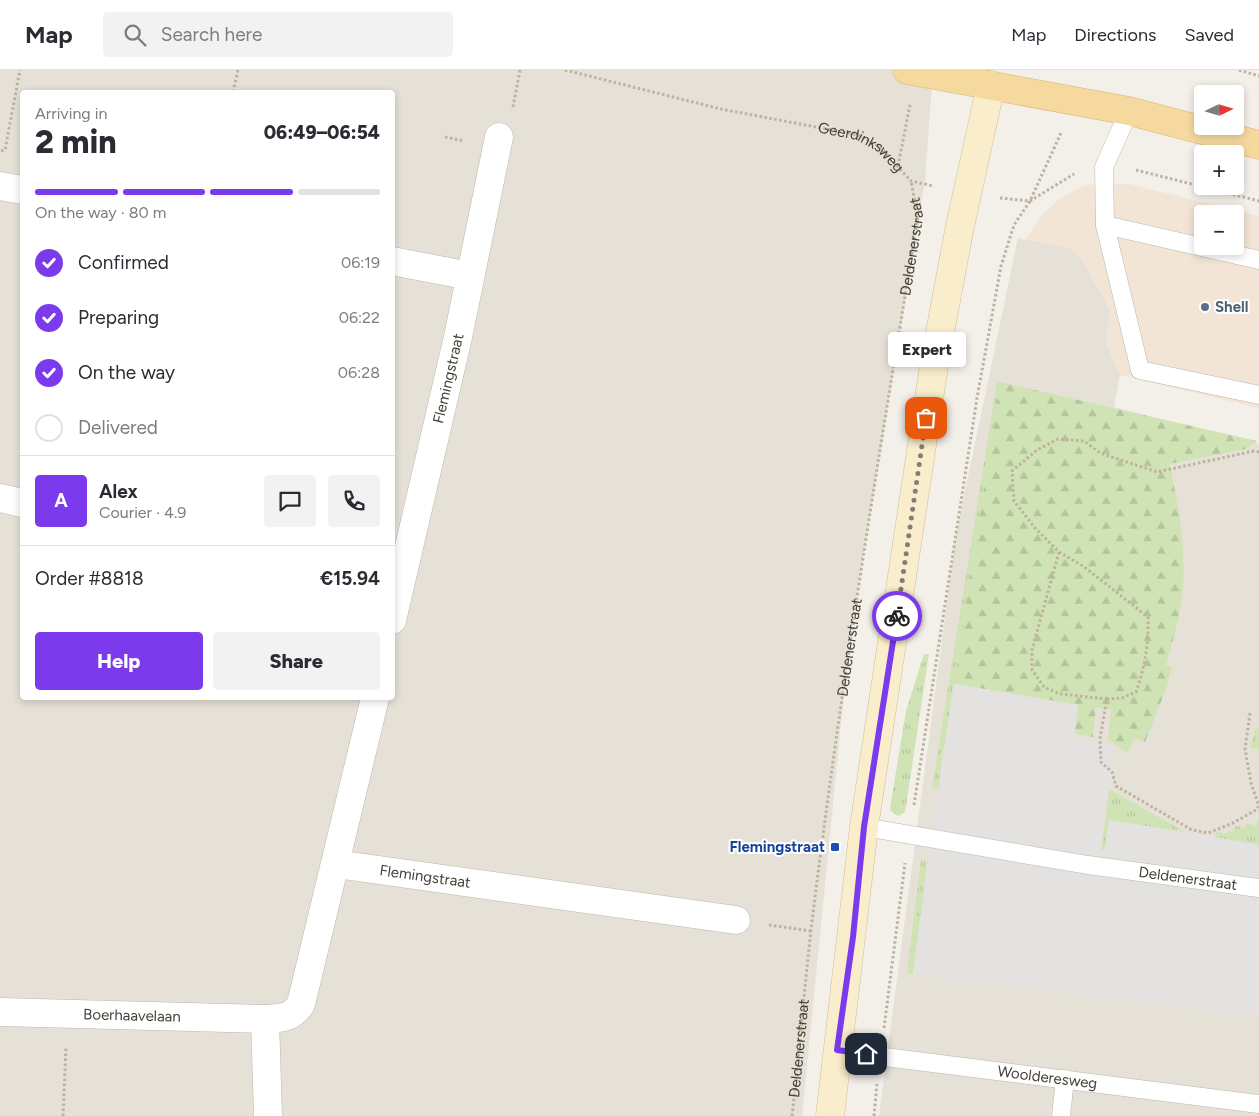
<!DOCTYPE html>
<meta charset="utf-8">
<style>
body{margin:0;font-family:Figtree,sans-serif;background:#f2f2f3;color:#2b2b33;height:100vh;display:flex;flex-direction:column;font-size:19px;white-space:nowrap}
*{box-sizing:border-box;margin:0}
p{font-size:16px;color:#7c7c81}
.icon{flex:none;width:28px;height:28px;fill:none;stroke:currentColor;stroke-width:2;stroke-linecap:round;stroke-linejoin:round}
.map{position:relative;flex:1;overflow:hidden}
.sheet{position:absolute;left:20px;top:20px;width:375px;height:610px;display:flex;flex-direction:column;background:#fff;border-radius:5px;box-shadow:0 2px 8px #0003}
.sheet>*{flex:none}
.needle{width:32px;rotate:85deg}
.controls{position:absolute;left:1194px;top:15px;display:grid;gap:10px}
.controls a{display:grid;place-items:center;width:50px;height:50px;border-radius:5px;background:#fff;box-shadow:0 2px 8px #0003;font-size:25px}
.pin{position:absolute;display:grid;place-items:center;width:42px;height:42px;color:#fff;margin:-21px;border-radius:10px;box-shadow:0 2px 8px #0006}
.courier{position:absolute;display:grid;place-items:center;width:50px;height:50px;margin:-25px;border:4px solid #7c3aed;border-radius:50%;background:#fff;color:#222;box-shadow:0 1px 6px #0007}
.bubble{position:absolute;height:35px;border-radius:5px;background:#fff;box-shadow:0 2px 8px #0003;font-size:16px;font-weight:800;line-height:35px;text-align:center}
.head em{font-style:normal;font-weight:800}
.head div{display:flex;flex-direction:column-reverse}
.head{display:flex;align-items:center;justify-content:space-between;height:85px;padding:0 15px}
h1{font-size:32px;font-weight:800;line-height:38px}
.bar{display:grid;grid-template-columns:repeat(4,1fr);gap:8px 5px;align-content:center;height:60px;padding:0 15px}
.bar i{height:6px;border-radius:4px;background:#e1e1e2}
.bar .current{background:#7c3aed}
.bar p{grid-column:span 4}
.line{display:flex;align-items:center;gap:12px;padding:0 15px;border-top:1px solid #e1e1e2}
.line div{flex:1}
.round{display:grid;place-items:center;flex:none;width:52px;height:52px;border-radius:5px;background:#f2f2f3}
ol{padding:0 15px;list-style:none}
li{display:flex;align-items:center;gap:15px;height:55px}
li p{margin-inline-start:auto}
li .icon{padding:5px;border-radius:50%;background:#7c3aed;color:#fff;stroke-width:4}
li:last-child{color:#7c7c81}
li i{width:28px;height:28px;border:2px solid #e1e1e2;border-radius:50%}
.cta{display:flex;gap:10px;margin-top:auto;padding:10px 15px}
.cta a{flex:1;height:58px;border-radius:5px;background:#7c3aed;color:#fff;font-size:20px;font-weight:800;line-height:58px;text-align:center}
.cta a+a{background:#f2f2f3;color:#2b2b33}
header{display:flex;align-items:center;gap:30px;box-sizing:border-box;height:70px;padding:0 25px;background:#fff;border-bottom:1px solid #e1e1e2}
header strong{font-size:24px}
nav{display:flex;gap:28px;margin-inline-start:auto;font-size:18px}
.search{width:350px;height:45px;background:#f2f2f3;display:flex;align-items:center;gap:12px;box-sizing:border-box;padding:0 18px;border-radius:5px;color:#7c7c81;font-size:19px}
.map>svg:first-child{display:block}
.residential{fill:#e6e1d7;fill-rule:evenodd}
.commercial{fill:#f3e5d6;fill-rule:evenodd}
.grass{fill:url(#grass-tufts)}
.forest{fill:url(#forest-firs)}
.parking{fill:#e4e2e0}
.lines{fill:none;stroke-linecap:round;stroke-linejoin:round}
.lane-casing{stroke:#bdb6ac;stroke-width:19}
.street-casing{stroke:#bdb6ac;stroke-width:29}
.secondary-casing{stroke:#cebf9c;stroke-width:29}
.primary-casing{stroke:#d9b670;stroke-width:29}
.path{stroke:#beb29e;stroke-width:3;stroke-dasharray:2.5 2.5;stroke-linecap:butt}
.lane{stroke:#fff;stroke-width:18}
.street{stroke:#fff;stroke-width:28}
.secondary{stroke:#faedcb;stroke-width:28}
.primary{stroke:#f5d99f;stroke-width:28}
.done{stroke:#837d76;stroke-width:5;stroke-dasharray:0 9}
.route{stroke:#7c3aed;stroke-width:6}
.service-dot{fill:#5c6f8a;stroke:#fff;stroke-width:2}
.transit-dot{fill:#1a4fb4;stroke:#fff;stroke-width:2}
.labels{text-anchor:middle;stroke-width:4;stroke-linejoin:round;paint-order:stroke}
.street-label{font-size:15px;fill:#464038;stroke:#fff}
.service-label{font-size:15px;font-weight:bold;fill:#4e5e75;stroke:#fff;text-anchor:start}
.transit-label{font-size:15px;font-weight:bold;fill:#164399;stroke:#fff;text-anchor:end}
</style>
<header>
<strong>Map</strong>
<div class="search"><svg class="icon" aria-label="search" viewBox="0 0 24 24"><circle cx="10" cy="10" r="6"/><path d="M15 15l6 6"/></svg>Search here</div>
<nav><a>Map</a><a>Directions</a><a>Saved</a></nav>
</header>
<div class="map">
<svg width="1259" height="1046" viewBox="0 0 1259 1046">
<defs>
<pattern id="grass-tufts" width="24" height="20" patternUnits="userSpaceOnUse" patternTransform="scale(1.25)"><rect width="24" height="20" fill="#d0e3b5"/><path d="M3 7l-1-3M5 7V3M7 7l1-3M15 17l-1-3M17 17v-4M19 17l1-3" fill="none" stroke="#b4c49c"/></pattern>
<pattern id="forest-firs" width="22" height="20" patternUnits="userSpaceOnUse" patternTransform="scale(1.25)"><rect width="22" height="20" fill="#d0e3b5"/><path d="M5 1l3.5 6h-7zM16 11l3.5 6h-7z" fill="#b4c49c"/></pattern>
</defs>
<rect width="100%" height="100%" fill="#f3efe9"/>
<g class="residential">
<path d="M0,0H933L925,110L849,573L802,1046H0ZM22,22H392V628H22Z"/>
<polygon points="1018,168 1072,178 1084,193 1111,241 1106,273 1120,305 1114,337 1259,374 1259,1046 879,1046 956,464"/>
</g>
<path class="commercial" d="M1098,113L1129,114L1259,146V338L1120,305L1106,273L1111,241L1084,193L1072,178L1026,169L1041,146L1058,130L1081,117ZM1202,144H1235V176H1202Z"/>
<g class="grass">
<polygon points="997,312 1000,312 939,711 1074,742 932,718"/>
<polygon points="924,584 929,584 905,742 898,746 890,740 891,732 906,641"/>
<polygon points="1256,658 1259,659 1259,679 1250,678"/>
<polygon points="1109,719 1185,762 1109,750 1105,781 1101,780"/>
<polygon points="1259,747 1259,775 1215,767 1216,762 1227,764 1228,761 1233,762 1235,756 1245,758 1246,753 1256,756"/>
<polygon points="921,790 927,791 923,828 1045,852 922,833 913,904 907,903"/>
</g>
<path class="forest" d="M1000,312L1257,371L1246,379L1169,394C1180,437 1189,496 1180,539C1177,558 1171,577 1166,595L1172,597L1166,619L1145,672L1134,668L1127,683L1108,669L1111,640L1096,637L1093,667L1074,664L1078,635L954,614Z"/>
<polygon class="parking" points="954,614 1078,635 1074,668 1115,675 1101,780 1105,780 1109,750 1259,775 1259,947 913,904"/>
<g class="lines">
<g class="lane-casing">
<g id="lane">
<polyline points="1129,41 1104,97 1105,155 1259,190"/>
<polyline points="1105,155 1140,300 1259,325"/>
<path id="s3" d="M864,757L1088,795L1259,818"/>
<path id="s4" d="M837,981L1259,1034"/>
<polyline points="1061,1046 1065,1009"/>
</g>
</g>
<g class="street-casing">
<g id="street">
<polyline points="0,116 22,120"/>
<polyline points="392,191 470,206"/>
<polyline points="0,428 22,433"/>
<path id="s5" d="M392,550L458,267L499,67"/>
<path id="s6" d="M336,794L736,850"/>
<path id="s7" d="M0,942L265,949C281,948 291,949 301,934L375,628"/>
<polyline points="265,949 268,1046"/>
</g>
</g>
<g class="secondary-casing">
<polyline id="secondary" points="830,1046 864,757 935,289 960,156 991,15"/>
</g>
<g class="primary-casing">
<polyline id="primary" points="907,0 1129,41 1259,75"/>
</g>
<g class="path">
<path id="s1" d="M565,0L721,39L858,65L880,77L911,111L933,116"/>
<polyline points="1239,0 1259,6"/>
<polyline points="233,22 238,0"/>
<polyline points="513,37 520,0"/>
<polyline points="445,67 464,71"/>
<polyline points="1,81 5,80 20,0"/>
<polyline points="898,96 910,35"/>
<polyline points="1136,100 1259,131"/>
<polyline points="1000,128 1030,131 1074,104"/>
<path d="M1259,382L1254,381L1157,402L1100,383L1084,371L1058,369L1037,380L1012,401L1014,431L1035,458L1059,482L1083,496L1148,547C1149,573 1145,597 1136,622L1122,628L1107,629L1100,668L1101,692L1112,702L1116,716L1192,760L1208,763L1233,753L1256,740L1259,736"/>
<polyline points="1059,482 1032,580 1032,600 1044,617 1060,624 1107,629"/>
<polyline points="1250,643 1245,679 1251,713 1259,736"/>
<polyline points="914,735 977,328 1001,196 1014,155 1030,131 1061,63"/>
<polyline points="769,855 811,861"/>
<polyline points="884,958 905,793"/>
<polyline points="63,1046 66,977"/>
<path id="s2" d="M792,1046C799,984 804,922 811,860C840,621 879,384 918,147L911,111"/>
<polyline points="874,1046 877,1014"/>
</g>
<use href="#lane" class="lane"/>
<use href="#street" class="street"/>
<use href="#secondary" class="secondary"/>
<use href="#primary" class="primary"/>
</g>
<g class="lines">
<polyline class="done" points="897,546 926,348"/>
<polyline class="route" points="866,984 837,980 853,867 864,757 897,546"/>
</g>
<circle class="service-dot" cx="1205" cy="237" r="5"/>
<rect class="transit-dot" x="830" y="772" width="10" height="10" rx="2.5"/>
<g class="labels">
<g class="street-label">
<text dy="5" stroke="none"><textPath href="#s1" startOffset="308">Geerdinksweg</textPath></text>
<text dy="5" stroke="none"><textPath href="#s2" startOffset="878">Deldenerstraat</textPath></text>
<text dy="5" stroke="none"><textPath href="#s5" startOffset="248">Flemingstraat</textPath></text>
<text dy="5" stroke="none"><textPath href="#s2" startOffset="472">Deldenerstraat</textPath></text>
<text dy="5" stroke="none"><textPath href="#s6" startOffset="90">Flemingstraat</textPath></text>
<text dy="5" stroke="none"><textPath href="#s3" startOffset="328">Deldenerstraat</textPath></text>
<text dy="5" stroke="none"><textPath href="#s7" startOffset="132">Boerhaavelaan</textPath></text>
<text dy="5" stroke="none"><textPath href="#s2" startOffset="68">Deldenerstraat</textPath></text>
<text dy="5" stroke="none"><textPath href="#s4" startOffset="212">Woolderesweg</textPath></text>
</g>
<g class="service-label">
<text x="1215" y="242">Shell</text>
</g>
<g class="transit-label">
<text x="825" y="782">Flemingstraat</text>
</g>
</g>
</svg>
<div class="controls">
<a><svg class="needle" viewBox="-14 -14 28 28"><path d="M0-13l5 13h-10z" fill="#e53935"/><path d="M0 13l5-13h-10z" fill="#7c7c81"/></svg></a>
<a>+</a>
<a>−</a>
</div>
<div class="pin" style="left:926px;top:348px;background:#ea580c"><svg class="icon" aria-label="bag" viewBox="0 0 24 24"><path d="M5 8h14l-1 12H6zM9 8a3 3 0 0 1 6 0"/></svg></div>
<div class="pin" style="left:866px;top:984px;background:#1f2937"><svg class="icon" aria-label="home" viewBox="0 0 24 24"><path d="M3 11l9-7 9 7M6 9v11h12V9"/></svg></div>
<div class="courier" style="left:897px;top:546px"><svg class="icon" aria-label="bike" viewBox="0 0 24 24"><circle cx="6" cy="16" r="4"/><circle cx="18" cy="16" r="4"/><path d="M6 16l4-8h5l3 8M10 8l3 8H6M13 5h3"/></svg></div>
<div class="bubble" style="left:888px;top:262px;width:78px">Expert</div>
<section class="sheet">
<div class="head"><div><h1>2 min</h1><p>Arriving in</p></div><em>06:49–06:54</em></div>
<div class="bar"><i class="current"></i><i class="current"></i><i class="current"></i><i></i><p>On the way · 80 m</p></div>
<ol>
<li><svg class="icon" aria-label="check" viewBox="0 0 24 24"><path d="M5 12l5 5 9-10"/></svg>Confirmed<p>06:19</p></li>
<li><svg class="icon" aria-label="check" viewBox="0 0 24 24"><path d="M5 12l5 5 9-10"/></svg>Preparing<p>06:22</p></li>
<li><svg class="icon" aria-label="check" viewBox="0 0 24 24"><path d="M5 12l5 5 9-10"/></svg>On the way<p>06:28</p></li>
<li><i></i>Delivered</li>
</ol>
<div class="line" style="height:90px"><b class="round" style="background:#7c3aed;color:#fff">A</b><div><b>Alex</b><p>Courier · 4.9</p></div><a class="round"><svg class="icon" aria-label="chat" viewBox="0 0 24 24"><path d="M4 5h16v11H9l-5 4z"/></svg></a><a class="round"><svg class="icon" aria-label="phone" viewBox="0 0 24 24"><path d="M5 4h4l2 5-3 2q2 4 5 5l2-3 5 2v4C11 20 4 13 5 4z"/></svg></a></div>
<div class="line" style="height:65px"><div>Order #8818</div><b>€15.94</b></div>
<div class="cta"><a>Help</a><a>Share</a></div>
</section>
</div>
